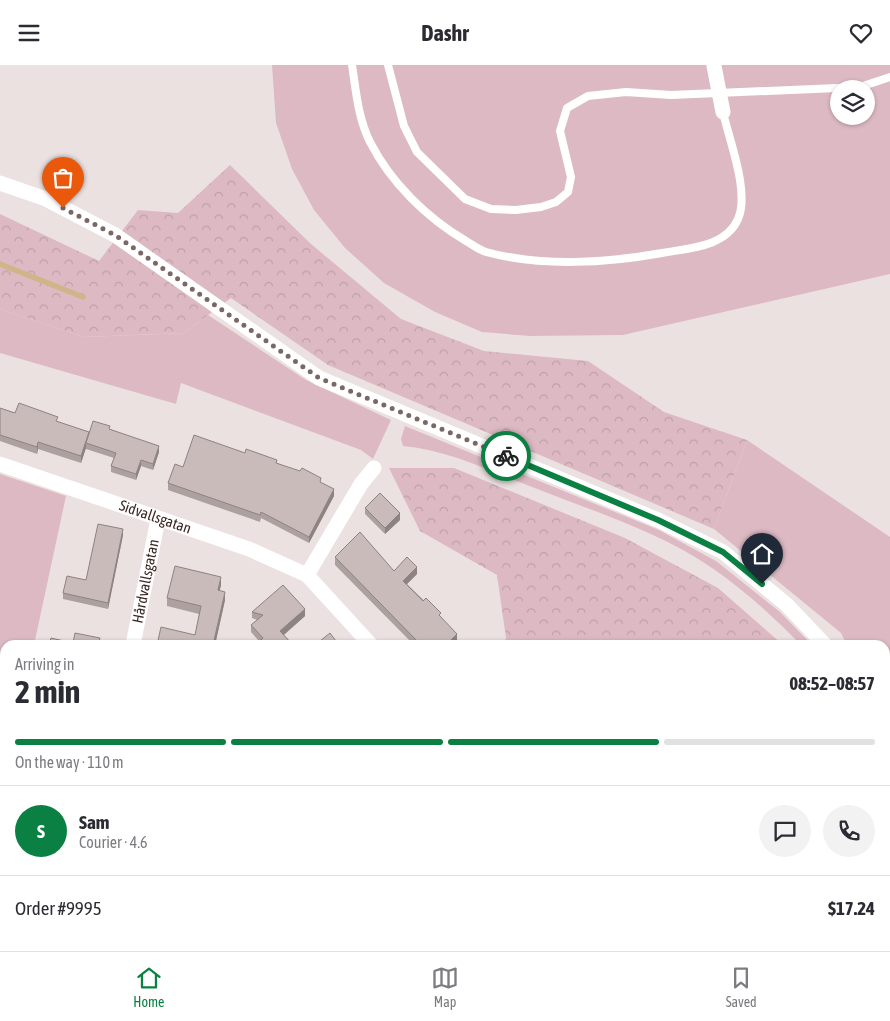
<!DOCTYPE html>
<meta charset="utf-8">
<style>
body{margin:0;font-family:"Asap Condensed",sans-serif;background:#f2f2f3;color:#2b2b33;height:100vh;display:flex;flex-direction:column;font-size:19px;white-space:nowrap}
*{box-sizing:border-box;margin:0}
p{font-size:16px;color:#7c7c81}
.icon{flex:none;width:28px;height:28px;fill:none;stroke:currentColor;stroke-width:2;stroke-linecap:round;stroke-linejoin:round}
.map{position:relative;flex:1;overflow:hidden}
.details{position:absolute;left:0px;top:575px;width:890px;height:311px;display:flex;flex-direction:column;background:#fff;border-radius:15px 15px 0 0;box-shadow:0 1px 4px #0004}
.details>*{flex:none}
.buttons{position:absolute;left:830px;top:15px;display:grid;gap:10px}
.buttons a{display:grid;place-items:center;width:45px;height:45px;border-radius:50%;background:#fff;box-shadow:0 1px 4px #0004;font-size:25px}
.pin{position:absolute;display:grid;place-items:center;width:42px;height:42px;color:#fff;margin:-51px -21px;border-radius:50% 50% 50% 0;rotate:-45deg;box-shadow:0 0 5px #0007}
.pin .icon{rotate:45deg}
.courier{position:absolute;display:grid;place-items:center;width:50px;height:50px;margin:-25px;border:4px solid #0b8043;border-radius:50%;background:#fff;color:#222;box-shadow:0 1px 6px #0007}
.headline em{font-style:normal;font-weight:700}
.headline div{display:flex;flex-direction:column-reverse}
.headline{display:flex;align-items:center;justify-content:space-between;height:85px;padding:0 15px}
h1{font-size:32px;font-weight:700;line-height:38px}
.bar{display:grid;grid-template-columns:repeat(4,1fr);gap:8px 5px;align-content:center;height:60px;padding:0 15px}
.bar i{height:6px;border-radius:4px;background:#e1e1e2}
.bar .on{background:#0b8043}
.bar p{grid-column:span 4}
.line{display:flex;align-items:center;gap:12px;padding:0 15px;border-top:1px solid #e1e1e2}
.line div{flex:1}
.round{display:grid;place-items:center;flex:none;width:52px;height:52px;border-radius:26px;background:#f2f2f3}
header{display:flex;justify-content:space-between;align-items:center;height:65px;padding:0 15px;background:#fff;font-size:22px;font-weight:700}
.dock{display:flex;justify-content:space-around;align-items:center;height:70px;border-top:1px solid #e1e1e2;background:#fff;font-size:14px;color:#7c7c81}
.dock a{display:grid;justify-items:center;gap:2px}
.dock .on{color:#0b8043}
.map>svg:first-child{display:block}
.green{fill:#ddbac3;fill-rule:evenodd}
.forest{fill:url(#forest-crowns)}
.lines{fill:none;stroke-linecap:round;stroke-linejoin:round}
.stream{stroke:#d0b58a;stroke-width:5.5}
.lane{stroke:#fff;stroke-width:8}
.street{stroke:#fff;stroke-width:15}
.street-bridge{stroke:#fff;stroke-width:15}
.wall{fill:#ada1a0}
.shaded-wall{fill:#8d8382}
.building{fill:#c9bbba;stroke:#8d8382}
.done{stroke:#7a6865;stroke-width:5;stroke-dasharray:0 9}
.route{stroke:#0b8043;stroke-width:6}
.labels{text-anchor:middle;stroke-width:4.5;stroke-linejoin:round;paint-order:stroke}
.street-label{font-size:15px;fill:#3c2722;stroke:#f8f2f2}
</style>
<header><svg class="icon" aria-label="menu" viewBox="0 0 24 24"><path d="M4 6h16M4 12h16M4 18h16"/></svg>Dashr<svg class="icon" aria-label="heart" viewBox="0 0 24 24"><path d="M12 20l-8-8c-3-5 5-10 8-4 3-6 11-1 8 4z"/></svg></header>
<div class="map">
<svg width="890" height="886" viewBox="0 0 890 886">
<defs>
<pattern id="forest-crowns" width="20" height="18" patternUnits="userSpaceOnUse" patternTransform="scale(1.25)"><rect width="20" height="18" fill="#ddbac3"/><path d="M2 6a3 3 0 1 1 6 0M12 15a3 3 0 1 1 6 0" fill="none" stroke="#bfa0a7"/></pattern>
</defs>
<rect width="100%" height="100%" fill="#ece1e1"/>
<g class="green">
<path d="M272,0H890V209L623,270L530,271L482,267L435,247L384,218L345,183L314,145L292,104L276,58ZM839,24H866V51H839Z"/>
<polygon points="0,244 84,272 184,268 208,250 306,315 391,355 373,394 361,385 181,318 176,339 0,288"/>
<path d="M405,361L659,465L716,496L780,547L812,580H801C774,552 744,525 712,503C659,466 592,446 532,422C490,406 448,385 403,381L401,374Z"/>
<polygon points="747,375 890,472 890,728 885,722 885,580 847,580 841,568 714,464"/>
<polygon points="0,409 66,431 34,580 5,580 5,594 0,594"/>
</g>
<g class="forest">
<polygon points="230,100 311,179 401,254 484,286 588,296 664,347 747,375 714,464 328,300 231,233 184,268 84,272 0,244 0,149 99,196 138,145 178,148"/>
<polygon points="389,403 454,403 625,473 718,523 783,580 503,580 506,573 497,510 420,466"/>
<polygon points="0,810 5,810 5,881 20,881 17,886 0,886"/>
</g>
<g class="lines">
<polyline class="stream" points="0,199 83,232"/>
<g class="lane">
<path d="M352,0C356,26 358,53 370,77C391,118 427,153 466,176C473,180 479,185 486,187C541,202 607,198 662,188C689,183 726,182 738,154C750,127 729,75 723,47"/>
<polyline points="388,0 404,61 417,87 465,134 491,144 516,145 541,142 556,137 568,127 571,112 560,66 567,43 588,31 626,27 671,30 860,22 890,12"/>
<polyline points="885,761 890,765"/>
</g>
<g class="street">
<polyline points="0,118 46,134 115,170 319,313 658,455 723,487 787,540 825,580"/>
<path id="s1" d="M0,399L249,484L307,510L371,580"/>
<polyline points="307,510 361,419 374,403"/>
<path id="s2" d="M133,580L158,454"/>
<polyline points="0,686 5,686"/>
<polyline points="426,881 450,886"/>
<polyline points="83,886 84,881"/>
<polyline points="708,886 729,883 741,886"/>
<polyline points="808,886 810,881"/>
</g>
<polyline class="street-bridge" points="714,1 723,47"/>
</g>
<g class="wall">
<polygon points="0,343 15,348 58,357 89,367 110,364 159,387 153,405 141,401 136,415 111,407 111,401 114,393 86,384 86,383 81,398 38,384 37,389 0,376"/>
<polygon points="245,388 277,398 321,418 334,431 309,478 261,453 260,457 168,425 168,418 183,402"/>
<polygon points="365,443 400,455 385,469 365,449"/>
<polygon points="123,470 108,544 63,534 63,528 86,515"/>
<polygon points="335,492 394,506 417,509 407,519 441,552 457,577 454,580 414,580 335,500"/>
<polygon points="221,520 219,526 225,535 215,580 157,580 195,570 199,549 167,541 167,533"/>
<polygon points="252,547 305,551 284,570 293,580 258,580 258,578 259,576 251,567 251,560 257,555 252,553"/>
<rect x="0" y="627" width="5" height="32"/>
</g>
<g class="shaded-wall">
<polygon points="89,367 86,378 86,383 81,398 81,391"/>
<polygon points="38,377 38,384 37,389 37,382"/>
<polygon points="159,381 159,387 153,405 153,399"/>
<polygon points="141,395 141,401 136,415 136,409"/>
<polygon points="334,424 334,431 309,478 309,472"/>
<polygon points="400,448 400,455 385,469 385,463"/>
<polygon points="123,464 123,470 108,544 108,538"/>
<polygon points="417,502 417,509 403,523 403,516"/>
<polygon points="221,512 221,520 218,533 218,525"/>
<polygon points="225,527 225,535 215,580 213,580"/>
<polygon points="305,544 305,551 280,573 280,566"/>
<polygon points="457,569 457,577 454,580 446,580"/>
</g>
<g class="building">
<polygon points="19,338 58,352 56,356 89,367 81,391 38,377 37,382 0,370 0,343 15,348"/>
<polygon points="93,356 110,361 109,364 159,381 153,399 141,395 136,409 111,401 116,388 86,378"/>
<polygon points="194,370 245,388 246,384 277,395 276,398 300,406 302,403 321,413 320,417 334,424 309,472 261,447 260,450 168,418 175,399 183,402"/>
<polygon points="380,428 400,448 385,463 365,443"/>
<polygon points="98,459 123,464 108,538 63,528 67,511 86,515"/>
<polygon points="360,467 394,506 407,492 417,502 403,516 423,536 426,533 441,548 439,550 457,569 446,580 421,580 335,492"/>
<polygon points="175,501 221,512 218,525 225,527 213,580 157,580 161,562 195,570 201,541 167,533"/>
<polygon points="283,520 305,544 280,566 293,580 259,580 258,578 263,573 251,560 263,550 252,547"/>
<polygon points="75,568 100,573 98,580 49,580 51,573 73,578"/>
<polygon points="330,568 339,580 315,580"/>
<rect x="0" y="627" width="5" height="26"/>
<polygon points="127,881 134,881 137,883 137,881 138,881 144,886 124,886"/>
<polygon points="203,881 305,881 318,885 319,881 335,886 206,886 202,885"/>
<polygon points="863,881 882,881 881,886 862,886"/>
</g>
<g class="lines">
<polyline class="done" points="63,143 115,170 319,313 506,391"/>
<polyline class="route" points="506,391 658,455 723,487 762,519"/>
</g>
<g class="labels">
<g class="street-label">
<text dy="5" stroke="none"><textPath href="#s1" startOffset="164">Sidvallsgatan</textPath></text>
<text dy="5" stroke="none"><textPath href="#s2" startOffset="65">Hårdvallsgatan</textPath></text>
</g>
</g>
</svg>
<div class="buttons">
<a><svg class="icon" aria-label="layers" viewBox="0 0 24 24"><path d="M12 4l9 5-9 5-9-5zM3 14l9 5 9-5"/></svg></a>
</div>
<div class="pin" style="left:63px;top:143px;background:#ea580c"><svg class="icon" aria-label="bag" viewBox="0 0 24 24"><path d="M5 8h14l-1 12H6zM9 8a3 3 0 0 1 6 0"/></svg></div>
<div class="pin" style="left:762px;top:519px;background:#1f2937"><svg class="icon" aria-label="home" viewBox="0 0 24 24"><path d="M3 11l9-7 9 7M6 9v11h12V9"/></svg></div>
<div class="courier" style="left:506px;top:391px"><svg class="icon" aria-label="bike" viewBox="0 0 24 24"><circle cx="6" cy="16" r="4"/><circle cx="18" cy="16" r="4"/><path d="M6 16l4-8h5l3 8M10 8l3 8H6M13 5h3"/></svg></div>
<section class="details">
<div class="headline"><div><h1>2 min</h1><p>Arriving in</p></div><em>08:52–08:57</em></div>
<div class="bar"><i class="on"></i><i class="on"></i><i class="on"></i><i></i><p>On the way · 110 m</p></div>
<div class="line" style="height:90px"><b class="round" style="background:#0b8043;color:#fff">S</b><div><b>Sam</b><p>Courier · 4.6</p></div><a class="round"><svg class="icon" aria-label="chat" viewBox="0 0 24 24"><path d="M4 5h16v11H9l-5 4z"/></svg></a><a class="round"><svg class="icon" aria-label="phone" viewBox="0 0 24 24"><path d="M5 4h4l2 5-3 2q2 4 5 5l2-3 5 2v4C11 20 4 13 5 4z"/></svg></a></div>
<div class="line" style="height:65px"><div>Order #9995</div><b>$17.24</b></div>
</section>
</div>
<nav class="dock">
<a class="on"><svg class="icon" aria-label="home" viewBox="0 0 24 24"><path d="M3 11l9-7 9 7M6 9v11h12V9"/></svg>Home</a>
<a><svg class="icon" aria-label="map" viewBox="0 0 24 24"><path d="M3 6l6-2 6 2 6-2v14l-6 2-6-2-6 2zM9 4v14M15 6v14"/></svg>Map</a>
<a><svg class="icon" aria-label="saved" viewBox="0 0 24 24"><path d="M7 4h10v16l-5-4-5 4z"/></svg>Saved</a>
</nav>
